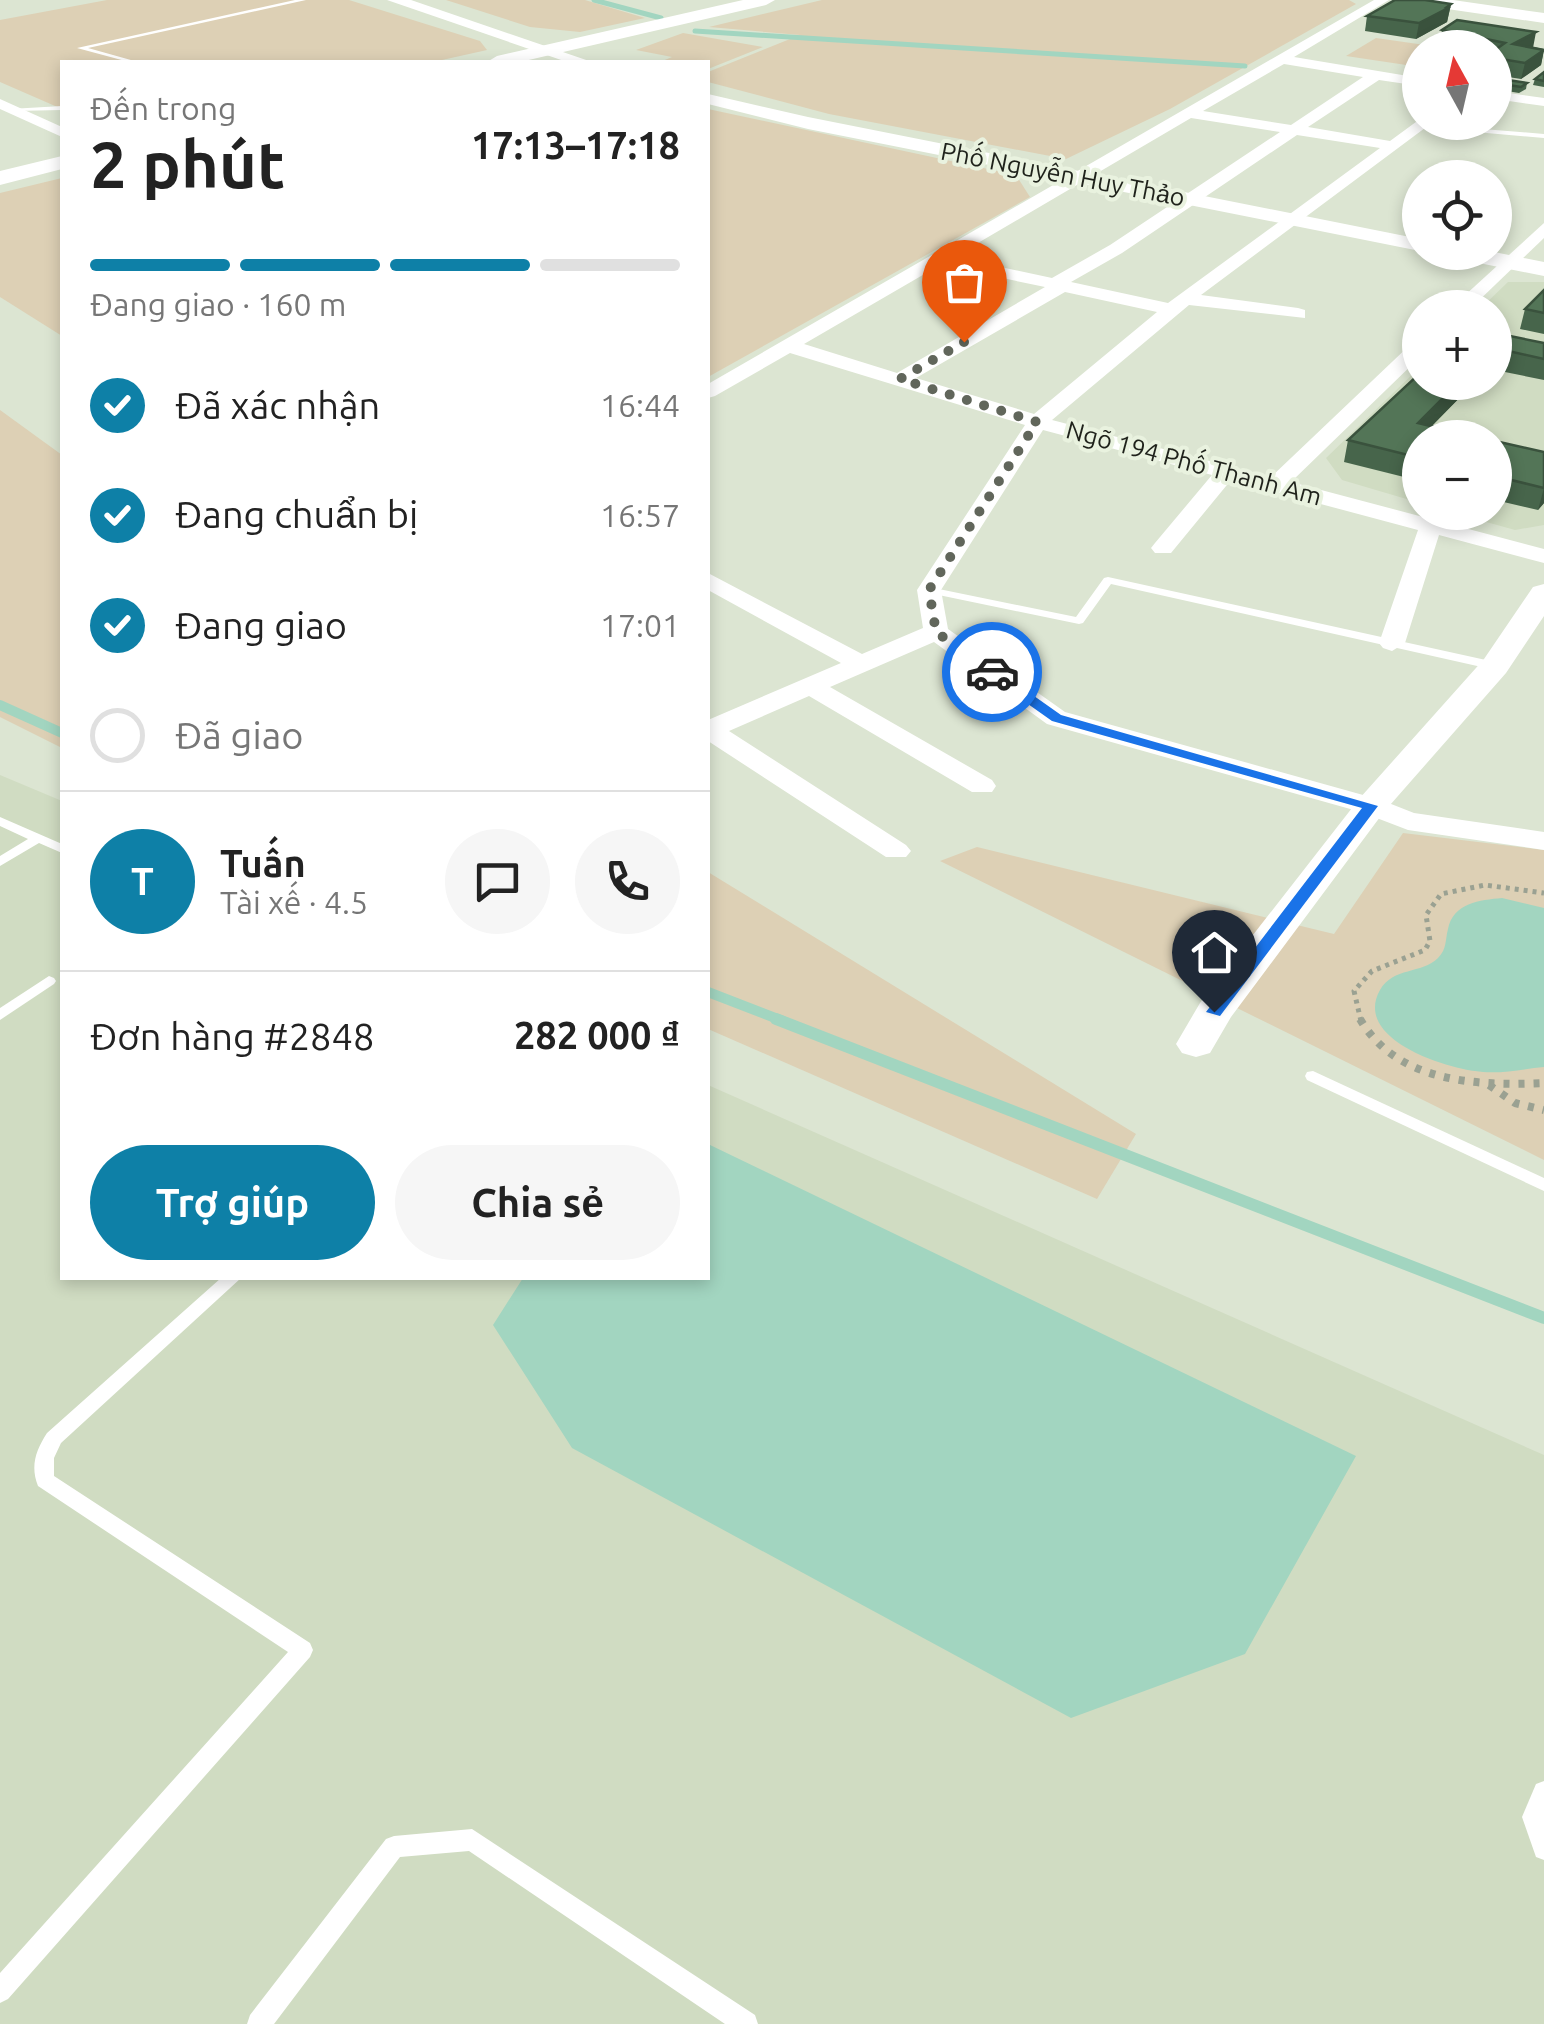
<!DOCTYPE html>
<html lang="vi">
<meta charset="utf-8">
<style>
body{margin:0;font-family:Ubuntu,sans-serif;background:#f6f6f6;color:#222;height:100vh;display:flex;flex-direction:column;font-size:38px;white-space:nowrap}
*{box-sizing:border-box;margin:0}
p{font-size:32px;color:#767676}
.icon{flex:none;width:55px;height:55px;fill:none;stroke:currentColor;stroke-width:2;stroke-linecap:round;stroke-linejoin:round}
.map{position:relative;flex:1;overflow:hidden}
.sheet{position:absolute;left:60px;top:60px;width:650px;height:1220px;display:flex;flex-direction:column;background:#fff;border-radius:0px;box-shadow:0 5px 15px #0003}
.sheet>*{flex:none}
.needle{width:65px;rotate:352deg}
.fabs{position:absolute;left:1402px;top:30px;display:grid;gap:20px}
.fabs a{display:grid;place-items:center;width:110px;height:110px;border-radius:50%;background:#fff;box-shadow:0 5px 15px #0003;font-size:50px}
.pin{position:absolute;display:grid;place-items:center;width:85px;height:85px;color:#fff;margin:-102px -42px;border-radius:50% 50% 50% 0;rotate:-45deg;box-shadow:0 0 10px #0007}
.pin .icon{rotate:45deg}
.courier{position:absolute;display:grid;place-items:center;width:100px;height:100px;margin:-50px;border:8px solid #1a73e8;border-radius:50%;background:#fff;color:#222;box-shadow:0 2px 12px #0007}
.overview em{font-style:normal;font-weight:600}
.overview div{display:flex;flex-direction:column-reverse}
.overview{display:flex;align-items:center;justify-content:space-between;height:170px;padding:0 30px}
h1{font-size:65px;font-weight:600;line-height:75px}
.bar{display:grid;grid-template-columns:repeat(4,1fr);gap:15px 10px;align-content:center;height:120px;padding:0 30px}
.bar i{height:12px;border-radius:8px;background:#e0e0e0}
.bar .selected{background:#0e80a7}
.bar p{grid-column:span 4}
.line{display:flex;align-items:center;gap:25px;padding:0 30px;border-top:2px solid #e0e0e0}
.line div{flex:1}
.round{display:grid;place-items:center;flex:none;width:105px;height:105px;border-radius:52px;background:#f6f6f6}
ol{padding:0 30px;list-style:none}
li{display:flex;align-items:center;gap:30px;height:110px}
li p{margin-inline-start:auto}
li .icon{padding:10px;border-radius:50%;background:#0e80a7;color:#fff;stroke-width:4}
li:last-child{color:#767676}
li i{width:55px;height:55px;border:5px solid #e0e0e0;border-radius:50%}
.button{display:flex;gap:20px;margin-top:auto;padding:20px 30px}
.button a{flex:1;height:115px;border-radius:60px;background:#0e80a7;color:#fff;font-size:40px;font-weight:600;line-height:115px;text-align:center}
.button a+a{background:#f6f6f6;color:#222}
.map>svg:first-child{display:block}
.built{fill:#d0dcc2}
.green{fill:#ddd0b5}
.water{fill:#a2d5c0}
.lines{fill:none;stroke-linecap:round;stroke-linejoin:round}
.stream-far2{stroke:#a2d5c0;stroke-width:5}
.stream-far1{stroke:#a2d5c0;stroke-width:10}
.stream{stroke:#a2d5c0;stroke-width:12}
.path-far1{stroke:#9aa192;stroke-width:5;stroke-dasharray:4 5;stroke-linecap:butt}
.path{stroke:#9aa192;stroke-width:8;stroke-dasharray:6 9;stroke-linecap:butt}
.service{fill:#fff;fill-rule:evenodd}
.minor{fill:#fff;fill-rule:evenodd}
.tertiary{fill:#fff;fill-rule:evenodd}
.secondary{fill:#fff;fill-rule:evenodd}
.wall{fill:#47654b}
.shaded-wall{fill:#3a523d}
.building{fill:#537557;stroke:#3a523d;stroke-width:2.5}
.route{fill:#1a73e8}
.done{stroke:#61665b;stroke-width:10;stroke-dasharray:0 18}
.labels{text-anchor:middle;stroke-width:8;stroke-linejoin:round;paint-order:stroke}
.far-street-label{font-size:25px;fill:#1f221b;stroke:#e9f2df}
</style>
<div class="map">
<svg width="1544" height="2024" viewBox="0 0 1544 2024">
<rect width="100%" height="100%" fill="#dce5d2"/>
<g class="built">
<polygon points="1508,282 1544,282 1544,525 1515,530 1454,513 1495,512 1495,438 1420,438 1420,503 1342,480 1326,458 1420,367 1420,382 1495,382 1495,308 1482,307"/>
<polygon points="0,775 62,801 62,1278 708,1278 708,1085 1544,1455 1544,2024 0,2024"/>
</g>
<g class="green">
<polygon points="107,0 349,0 480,41 487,50 433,62 62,62 62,109 0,82 0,20"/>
<polygon points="446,0 585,0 645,18 580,32 530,27"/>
<polygon points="822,0 1349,0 1356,4 1170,109 1066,159 829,114 708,82 708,72 800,35 709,27"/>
<polygon points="683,33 763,47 708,69 708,62 660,62 672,57 636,50"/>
<polygon points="1376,38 1439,47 1420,48 1420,62 1413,66 1346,56"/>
<polygon points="708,109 1016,175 1030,197 708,377"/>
<polygon points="62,178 62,336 0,297 0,193"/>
<polygon points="0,410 62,455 62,748 0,717"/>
<polygon points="1403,833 1544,850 1544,1160 940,861 977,847 1334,934"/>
<polygon points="708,872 1136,1134 1097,1199 708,1029"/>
</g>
<g class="water">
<path d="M1502,898L1544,908V1067C1522,1069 1497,1075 1475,1071C1442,1067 1353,1038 1380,990C1393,967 1422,974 1438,958C1447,949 1445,940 1448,929C1453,903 1480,900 1502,898Z"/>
<polygon points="708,1144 1356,1456 1245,1654 1071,1718 572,1448 493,1325 523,1278 708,1278"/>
</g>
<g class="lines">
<g class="stream-far2">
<polyline points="594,0 661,18"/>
<polyline points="695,31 1245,66"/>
</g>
<g class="stream-far1">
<polyline points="0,705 62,733"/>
<polyline points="708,992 783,1021"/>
</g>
<polyline class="stream" points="776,1019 1544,1318"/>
<polyline class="path-far1" points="1361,1021 1354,991 1372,971 1425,950 1430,941 1426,915 1441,894 1485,885 1544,893"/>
<g class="path">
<path d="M1360,1019C1397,1083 1477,1086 1544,1083"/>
<polyline points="1489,1085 1515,1103 1544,1110"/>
</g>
<g class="service">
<polygon points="295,0 306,0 88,48 138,62 129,62 77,48"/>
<polygon points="62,106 62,110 13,111 10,109"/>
<polygon points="1421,124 1544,134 1544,138 1419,127"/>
<polygon points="1108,577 1495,662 1501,666 1495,670 1111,584 1083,623 1079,624 929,593 923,590 929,587 1076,617 1104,578"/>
<polygon points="0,817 62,844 62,853 39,843 0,866 0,856 28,839 0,826"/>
<polygon points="49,976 54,978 56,981 54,984 0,1020 0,1008"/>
<polygon points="1313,1071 1544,1178 1544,1191 1307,1080 1305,1076 1307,1072"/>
<path d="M221,1278H241L61,1443L54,1458V1476L310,1643L313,1650L310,1657L8,1999L0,2003V1973L288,1652L38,1486C30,1466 36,1450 47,1433Z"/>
<polygon points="1544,1781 1544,1860 1536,1857 1522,1817 1536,1784"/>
<polygon points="472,1829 755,2015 758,2024 725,2024 469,1851 400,1857 274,2024 247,2024 250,2015 386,1839 394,1836"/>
</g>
<g class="minor">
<path d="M1374,0H1389L1294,57L1420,78V86L1379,80L1308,127L1390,141L1420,119V122H1433L1201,295L1298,308L1305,310V318L1189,305L1052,420L1271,477L1413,342L1420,340V357L1291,482L1544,549V563L1439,535L1405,643L1392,651L1383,648L1379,643L1418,530L1231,480L1171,553H1155L1151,548L1155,543L1212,475L1043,430L941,590L948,629L1065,712L1381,800L1414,813L1544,832V850L1408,830L1361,812L1047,724L934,642L830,687L992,780L996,786L992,792H972L809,696L729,731L906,845L911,851L906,857H886L708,741V720L841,663L708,590V573L862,654L923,628L917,590L1025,425L790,353L715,396L708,398V384ZM1284,64L1363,77L1291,125L1203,111ZM1191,118L1280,132L1110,245L1052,278L954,257ZM1297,135L1380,148L1168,303L1071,282L1122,253ZM940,265L1045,287L897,373L804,344ZM1065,292L1157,312L1034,414L916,378Z"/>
<polygon points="1495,91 1544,98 1544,106 1495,99"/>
<polygon points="0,99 62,127 62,137 0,109"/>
<polygon points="1544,223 1544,238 1471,308 1451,308"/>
</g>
<g class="tertiary">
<polygon points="387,0 411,0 592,62 567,62"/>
<polygon points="1412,0 1453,0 1544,13 1544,23 1420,5"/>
<polygon points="708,94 808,117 1420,239 1420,251 808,129 708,104"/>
<polygon points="1448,252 1494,252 1544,262 1544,276 1459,259"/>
<polygon points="1544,584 1544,616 1506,673 1383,813 1231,1017 1210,1053 1196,1057 1182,1053 1176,1044 1200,1003 1359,799 1484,659 1533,587"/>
</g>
<g class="secondary">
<polygon points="743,0 775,0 766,5 520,62 487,62 497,56"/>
<polygon points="62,156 62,169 0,185 0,171"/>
</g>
</g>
<g class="wall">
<polygon points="1451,4 1447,22 1416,39 1365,31 1367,16"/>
<polygon points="1442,30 1544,49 1541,65 1521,79 1495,75 1495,48 1449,48 1439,45"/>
<polygon points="1544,72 1544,87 1533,85 1535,79"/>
<polygon points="1495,78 1527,83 1526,89 1519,93 1495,89"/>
<polygon points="1544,290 1544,334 1520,329 1525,309"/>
<polygon points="1495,339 1544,343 1544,380 1495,370"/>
<polygon points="1475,382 1420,438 1420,481 1344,462 1348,440"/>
<polygon points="1495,441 1544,452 1544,503 1538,510 1495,500"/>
</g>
<g class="shaded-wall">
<polygon points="1451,4 1447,22 1416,39 1419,23"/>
<polygon points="1536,32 1533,48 1513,44"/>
<polygon points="1544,50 1541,65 1521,79 1525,63"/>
<polygon points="1459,382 1475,382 1414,444 1418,423"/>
<polygon points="1544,488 1544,503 1538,510"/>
</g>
<g class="building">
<polygon points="1395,0 1425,0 1451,4 1447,7 1450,7 1419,23 1367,16"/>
<polygon points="1457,20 1536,32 1513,44 1544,50 1525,63 1495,58 1495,50 1505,43 1442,30"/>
<polygon points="1544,72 1544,81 1535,79"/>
<polygon points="1495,78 1527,83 1521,87 1495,83"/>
<polygon points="1544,290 1544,313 1525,309"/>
<polygon points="1500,334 1544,343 1544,359 1495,348 1495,339"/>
<polygon points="1420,373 1420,382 1459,382 1418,423 1481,438 1420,438 1420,458 1348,440"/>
<polygon points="1495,441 1544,452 1544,488 1495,476"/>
</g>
<polygon class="route" points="987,669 996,669 1061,715 1378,806 1220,1016 1206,1012 1362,808 1052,721 987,675"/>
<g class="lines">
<polyline class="done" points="964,342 900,379 1037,422 929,590 936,632 992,672"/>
</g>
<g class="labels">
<g class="far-street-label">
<text transform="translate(1063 174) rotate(11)" y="9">Phố Nguyễn Huy Thảo</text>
<text transform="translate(1194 463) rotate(15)" y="9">Ngõ 194 Phố Thanh Am</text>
</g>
</g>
</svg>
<div class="fabs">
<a><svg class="needle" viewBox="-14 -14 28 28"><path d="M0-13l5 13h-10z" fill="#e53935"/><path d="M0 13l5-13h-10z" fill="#767676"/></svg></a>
<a><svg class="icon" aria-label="locate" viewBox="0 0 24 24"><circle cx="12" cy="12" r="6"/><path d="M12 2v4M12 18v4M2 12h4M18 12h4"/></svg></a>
<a>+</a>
<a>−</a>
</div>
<div class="pin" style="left:964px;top:342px;background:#ea580c"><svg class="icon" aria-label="bag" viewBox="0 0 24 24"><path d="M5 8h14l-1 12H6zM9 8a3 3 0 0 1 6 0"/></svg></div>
<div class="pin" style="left:1214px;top:1012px;background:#1f2937"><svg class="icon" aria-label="home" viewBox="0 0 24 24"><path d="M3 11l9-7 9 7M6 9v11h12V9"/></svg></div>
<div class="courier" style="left:992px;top:672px"><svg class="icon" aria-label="car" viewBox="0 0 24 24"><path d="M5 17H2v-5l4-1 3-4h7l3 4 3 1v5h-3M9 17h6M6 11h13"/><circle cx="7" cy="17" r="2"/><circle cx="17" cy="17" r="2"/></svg></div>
<section class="sheet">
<div class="overview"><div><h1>2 phút</h1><p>Đến trong</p></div><em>17:13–17:18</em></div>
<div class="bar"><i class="selected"></i><i class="selected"></i><i class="selected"></i><i></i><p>Đang giao · 160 m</p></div>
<ol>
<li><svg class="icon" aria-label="check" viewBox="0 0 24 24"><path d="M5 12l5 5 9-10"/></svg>Đã xác nhận<p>16:44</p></li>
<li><svg class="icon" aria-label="check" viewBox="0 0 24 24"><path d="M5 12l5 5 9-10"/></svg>Đang chuẩn bị<p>16:57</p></li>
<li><svg class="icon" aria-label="check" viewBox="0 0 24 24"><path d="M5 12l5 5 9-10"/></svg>Đang giao<p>17:01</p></li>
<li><i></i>Đã giao</li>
</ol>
<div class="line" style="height:180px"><b class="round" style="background:#0e80a7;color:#fff">T</b><div><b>Tuấn</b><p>Tài xế · 4.5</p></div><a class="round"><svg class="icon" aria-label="chat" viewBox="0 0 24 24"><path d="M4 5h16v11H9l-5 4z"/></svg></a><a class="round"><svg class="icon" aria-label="phone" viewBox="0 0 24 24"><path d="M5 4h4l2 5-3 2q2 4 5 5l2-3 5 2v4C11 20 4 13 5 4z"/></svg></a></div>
<div class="line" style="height:130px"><div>Đơn hàng #2848</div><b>282 000 ₫</b></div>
<div class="button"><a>Trợ giúp</a><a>Chia sẻ</a></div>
</section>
</div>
